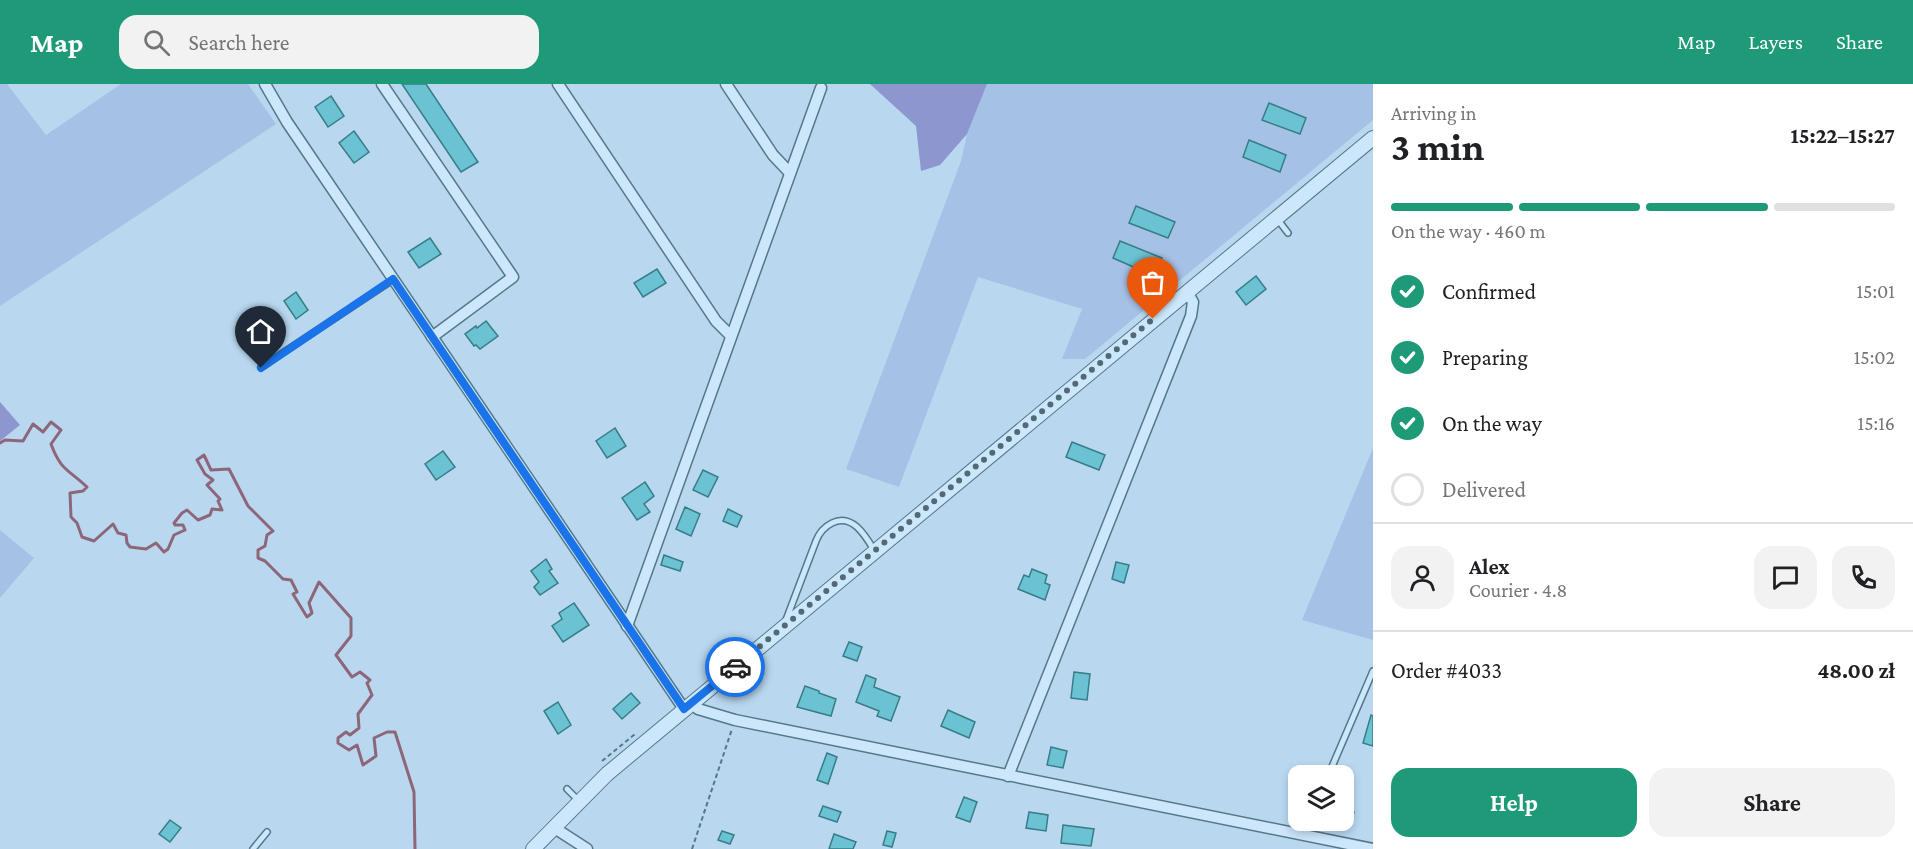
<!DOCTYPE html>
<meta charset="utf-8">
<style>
body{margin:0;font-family:"Crimson Pro",serif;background:#f2f2f2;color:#202124;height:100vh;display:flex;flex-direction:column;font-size:22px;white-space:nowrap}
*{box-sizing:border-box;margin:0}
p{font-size:20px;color:#757577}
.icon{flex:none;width:33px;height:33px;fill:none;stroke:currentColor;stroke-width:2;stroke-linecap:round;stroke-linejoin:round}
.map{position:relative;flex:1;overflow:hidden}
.details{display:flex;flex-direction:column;background:#fff;width:540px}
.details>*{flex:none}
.controls{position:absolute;left:1288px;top:681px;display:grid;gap:12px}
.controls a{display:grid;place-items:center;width:66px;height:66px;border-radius:12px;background:#fff;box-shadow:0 3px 9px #0003;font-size:30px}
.pin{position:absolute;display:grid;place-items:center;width:51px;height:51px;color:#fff;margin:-62px -26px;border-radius:50% 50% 50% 0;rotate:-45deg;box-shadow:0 0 6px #0007}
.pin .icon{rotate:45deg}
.courier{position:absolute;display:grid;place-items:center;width:60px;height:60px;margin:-30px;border:4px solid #1a73e8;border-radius:50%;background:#fff;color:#222;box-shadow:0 2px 8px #0007}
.head em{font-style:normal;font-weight:700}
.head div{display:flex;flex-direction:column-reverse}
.head{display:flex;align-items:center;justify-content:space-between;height:102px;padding:0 18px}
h1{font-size:39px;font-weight:700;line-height:45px}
.bar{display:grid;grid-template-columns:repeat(4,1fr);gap:9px 6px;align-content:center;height:72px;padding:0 18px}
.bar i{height:8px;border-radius:4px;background:#e0e0e0}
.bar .on{background:#1f9a79}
.bar p{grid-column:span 4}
.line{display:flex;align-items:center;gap:15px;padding:0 18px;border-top:2px solid #e0e0e0}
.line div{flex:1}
.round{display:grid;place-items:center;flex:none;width:63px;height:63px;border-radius:18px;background:#f2f2f2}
ol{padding:0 18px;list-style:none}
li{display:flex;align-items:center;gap:18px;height:66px}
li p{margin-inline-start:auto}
li .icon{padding:6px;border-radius:50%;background:#1f9a79;color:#fff;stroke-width:4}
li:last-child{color:#757577}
li i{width:33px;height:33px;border:3px solid #e0e0e0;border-radius:50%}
.button{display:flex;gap:12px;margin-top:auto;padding:12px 18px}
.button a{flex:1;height:69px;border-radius:18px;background:#1f9a79;color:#fff;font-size:24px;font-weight:700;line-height:69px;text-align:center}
.button a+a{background:#f2f2f2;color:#202124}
header{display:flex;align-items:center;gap:36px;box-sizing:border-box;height:84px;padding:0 30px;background:#1f9a79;color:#fff}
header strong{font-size:28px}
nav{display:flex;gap:33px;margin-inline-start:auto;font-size:21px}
.search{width:420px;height:54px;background:#f2f2f2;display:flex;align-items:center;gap:15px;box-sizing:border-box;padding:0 21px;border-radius:18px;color:#757577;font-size:22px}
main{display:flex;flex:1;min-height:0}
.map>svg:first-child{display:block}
.farmland{fill:#a6c1e6}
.green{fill:#8d96ce}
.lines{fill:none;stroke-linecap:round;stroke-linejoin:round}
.stream{stroke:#8d667a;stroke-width:3}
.building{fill:#6bc2d2;stroke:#377d88;stroke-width:1.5}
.service-casing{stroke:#537987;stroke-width:8}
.minor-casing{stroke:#537987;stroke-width:13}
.tertiary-casing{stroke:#537987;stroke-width:16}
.path{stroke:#537987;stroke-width:2;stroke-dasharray:4.5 3;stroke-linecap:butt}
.service{stroke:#cce6fb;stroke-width:5}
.minor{stroke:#cce6fb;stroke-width:10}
.tertiary{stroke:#cce6fb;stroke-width:14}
.done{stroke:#516a76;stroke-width:6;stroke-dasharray:0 10.8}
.route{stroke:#1a73e8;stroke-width:8}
</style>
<header>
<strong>Map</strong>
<div class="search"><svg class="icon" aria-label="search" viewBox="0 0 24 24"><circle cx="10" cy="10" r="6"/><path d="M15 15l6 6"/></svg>Search here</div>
<nav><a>Map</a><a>Layers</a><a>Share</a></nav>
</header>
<main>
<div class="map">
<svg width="1373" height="765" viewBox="0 0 1373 765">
<rect width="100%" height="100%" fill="#b9d8f0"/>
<g class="farmland">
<polygon points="0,0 7,0 46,51 121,0 248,0 276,40 0,222"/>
<polygon points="987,0 1373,0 1373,36 1085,275 1062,275 1082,225 978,193 899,403 846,385 961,77 967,50"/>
<polygon points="1373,364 1373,556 1302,536"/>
<polygon points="0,446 34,474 0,514"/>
</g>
<g class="green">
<polygon points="870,0 987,0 967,50 940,81 921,87 916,42"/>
<polygon points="0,318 20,341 0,357"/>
</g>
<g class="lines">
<path class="stream" d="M0,359L5,356L23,357L33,340L43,348L51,338L61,346L51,360C61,387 68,385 87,403L83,407L70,409L71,433L77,439L82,453L94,457L113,440L118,449L126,451L127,459L130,463L146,465L156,459L164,468L168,465L174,451L185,446L183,441H175L174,439L182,429L187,426L198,436L210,431L212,425L222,426L218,417L220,415L207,401L213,396L205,390L197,376L204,371L211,386L229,385L248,422L273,447L267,451L265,462L258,466V474L265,477L283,495L291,496L297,508L293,510L307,533L312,529L309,519L319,498L351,534V552L336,571L352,593L360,588L370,596L367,599L372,611L358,630L359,644L350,651L346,648L338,654V659L349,666L357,661L363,681L376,672L374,654L387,648H395L414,708L415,765"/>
</g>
<g class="building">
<polygon points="402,0 426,0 478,78 461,88"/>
<polygon points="331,12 344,32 328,43 315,23"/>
<polygon points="1269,19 1306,34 1300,50 1262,36"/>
<polygon points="354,47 369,68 354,79 339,59"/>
<polygon points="1249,56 1286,71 1280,88 1243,73"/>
<polygon points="1136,122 1175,138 1168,154 1129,139"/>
<polygon points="430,154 441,170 419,184 408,168"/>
<polygon points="1120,157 1162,174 1154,192 1113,174"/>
<polygon points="657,185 666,199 643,213 634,199"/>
<polygon points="1256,192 1266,205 1246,221 1236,208"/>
<polygon points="296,208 308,226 296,235 284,217"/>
<polygon points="486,237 498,252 480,265 476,261 474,262 465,250 476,242 477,244"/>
<polygon points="615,344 626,362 607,374 596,357"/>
<polygon points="1072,358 1105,371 1099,386 1066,373"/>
<polygon points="443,367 455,383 436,396 425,380"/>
<polygon points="703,386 718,393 708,413 693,406"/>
<polygon points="645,398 654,412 644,420 650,428 637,436 622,414"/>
<polygon points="685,423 700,430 691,452 676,445"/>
<polygon points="728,425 742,432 737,443 723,437"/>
<polygon points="664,471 683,478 680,487 661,481"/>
<polygon points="546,475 552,485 549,487 558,499 540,511 534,503 539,498 531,487"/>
<polygon points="1116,478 1129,481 1124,499 1112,495"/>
<polygon points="1032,485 1047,491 1045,499 1050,501 1045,516 1018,505 1024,491 1029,493"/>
<polygon points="574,519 589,541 563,558 552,542 562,535 559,529"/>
<polygon points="849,558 862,563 857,577 843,572"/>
<polygon points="1074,588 1090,590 1087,616 1071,614"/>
<polygon points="866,591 876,595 874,603 900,613 891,637 877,632 879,627 856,618"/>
<polygon points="805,602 819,607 819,609 836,615 831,632 797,623"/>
<polygon points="631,609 640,619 622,635 613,625"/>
<polygon points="558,618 571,641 558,650 544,627"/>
<polygon points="948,626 975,638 969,654 941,642"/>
<polygon points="1371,631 1373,632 1373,662 1363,659"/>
<polygon points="1051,663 1067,667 1063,684 1047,681"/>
<polygon points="827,669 837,673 828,700 817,696"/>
<polygon points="964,713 977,718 970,738 956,733"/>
<polygon points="823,722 841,728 837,738 819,732"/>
<polygon points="1344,725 1354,728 1351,740 1344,739"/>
<polygon points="1029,728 1048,731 1046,747 1026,744"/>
<polygon points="170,736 181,744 170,758 159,750"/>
<polygon points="1063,741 1094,745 1091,762 1061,759"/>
<polygon points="722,747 734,751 730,760 718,756"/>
<polygon points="887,747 896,749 892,763 883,761"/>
<polygon points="834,750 856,758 853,765 829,765"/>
</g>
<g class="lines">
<g class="service-casing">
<g id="service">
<polyline points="1278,136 1288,149"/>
<polyline points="261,283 393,196"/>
<path d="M786,536L816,457C819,449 824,443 832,439C852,429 865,451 874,466"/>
<polyline points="1328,692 1373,587"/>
<polyline points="567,705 579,717"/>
<polyline points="1303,750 1309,736"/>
<polyline points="253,765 267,748"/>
</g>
</g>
<g class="minor-casing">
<g id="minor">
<polyline points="265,0 287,38 684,625"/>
<polyline points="382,0 513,193 432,253"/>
<polyline points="558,0 716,237 731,252"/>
<polyline points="726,0 773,71 790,89"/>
<polyline points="627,542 821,4"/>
<polyline points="691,619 698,625 735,636 1373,765"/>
<polyline points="1008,692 1191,232 1193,218 1187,208"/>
<polyline points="553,743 587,765"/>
</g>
</g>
<g class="tertiary-casing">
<polyline id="tertiary" points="533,765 607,690 1373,54"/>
</g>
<g class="path">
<polyline points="602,677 635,650"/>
<polyline points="692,765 732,645"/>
</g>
<use href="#service" class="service"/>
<use href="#minor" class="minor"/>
<use href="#tertiary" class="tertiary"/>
</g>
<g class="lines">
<polyline class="done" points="735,583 1153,235"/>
<polyline class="route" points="261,284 393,195 684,625 735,583"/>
</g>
</svg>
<div class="controls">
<a><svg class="icon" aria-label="layers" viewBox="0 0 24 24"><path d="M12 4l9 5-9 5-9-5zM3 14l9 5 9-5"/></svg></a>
</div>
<div class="pin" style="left:1153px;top:235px;background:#ea580c"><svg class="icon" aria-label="bag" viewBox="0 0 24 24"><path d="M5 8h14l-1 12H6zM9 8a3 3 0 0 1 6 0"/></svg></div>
<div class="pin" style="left:261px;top:284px;background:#1f2937"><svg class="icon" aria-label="home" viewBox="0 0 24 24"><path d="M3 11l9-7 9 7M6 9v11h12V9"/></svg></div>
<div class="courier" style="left:735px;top:583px"><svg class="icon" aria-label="car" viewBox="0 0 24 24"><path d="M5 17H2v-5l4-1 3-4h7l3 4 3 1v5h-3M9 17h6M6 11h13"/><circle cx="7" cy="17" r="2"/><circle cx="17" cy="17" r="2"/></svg></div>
</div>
<section class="details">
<div class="head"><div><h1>3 min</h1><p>Arriving in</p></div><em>15:22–15:27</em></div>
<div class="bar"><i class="on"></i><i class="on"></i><i class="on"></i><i></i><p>On the way · 460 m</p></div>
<ol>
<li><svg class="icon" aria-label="check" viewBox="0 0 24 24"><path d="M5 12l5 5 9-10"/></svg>Confirmed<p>15:01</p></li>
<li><svg class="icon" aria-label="check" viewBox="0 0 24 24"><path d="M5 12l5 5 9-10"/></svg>Preparing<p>15:02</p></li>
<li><svg class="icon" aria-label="check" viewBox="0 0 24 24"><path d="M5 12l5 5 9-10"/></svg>On the way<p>15:16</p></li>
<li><i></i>Delivered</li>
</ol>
<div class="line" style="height:108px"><a class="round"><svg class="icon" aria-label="person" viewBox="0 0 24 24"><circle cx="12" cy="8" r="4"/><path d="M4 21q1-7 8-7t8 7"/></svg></a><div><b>Alex</b><p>Courier · 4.8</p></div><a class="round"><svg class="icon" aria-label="chat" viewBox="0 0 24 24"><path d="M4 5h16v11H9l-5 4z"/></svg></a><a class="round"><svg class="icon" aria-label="phone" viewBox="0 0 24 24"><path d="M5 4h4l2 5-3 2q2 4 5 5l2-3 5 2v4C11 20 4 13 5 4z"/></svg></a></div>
<div class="line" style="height:78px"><div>Order #4033</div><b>48.00 zł</b></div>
<div class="button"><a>Help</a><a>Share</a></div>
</section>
</main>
